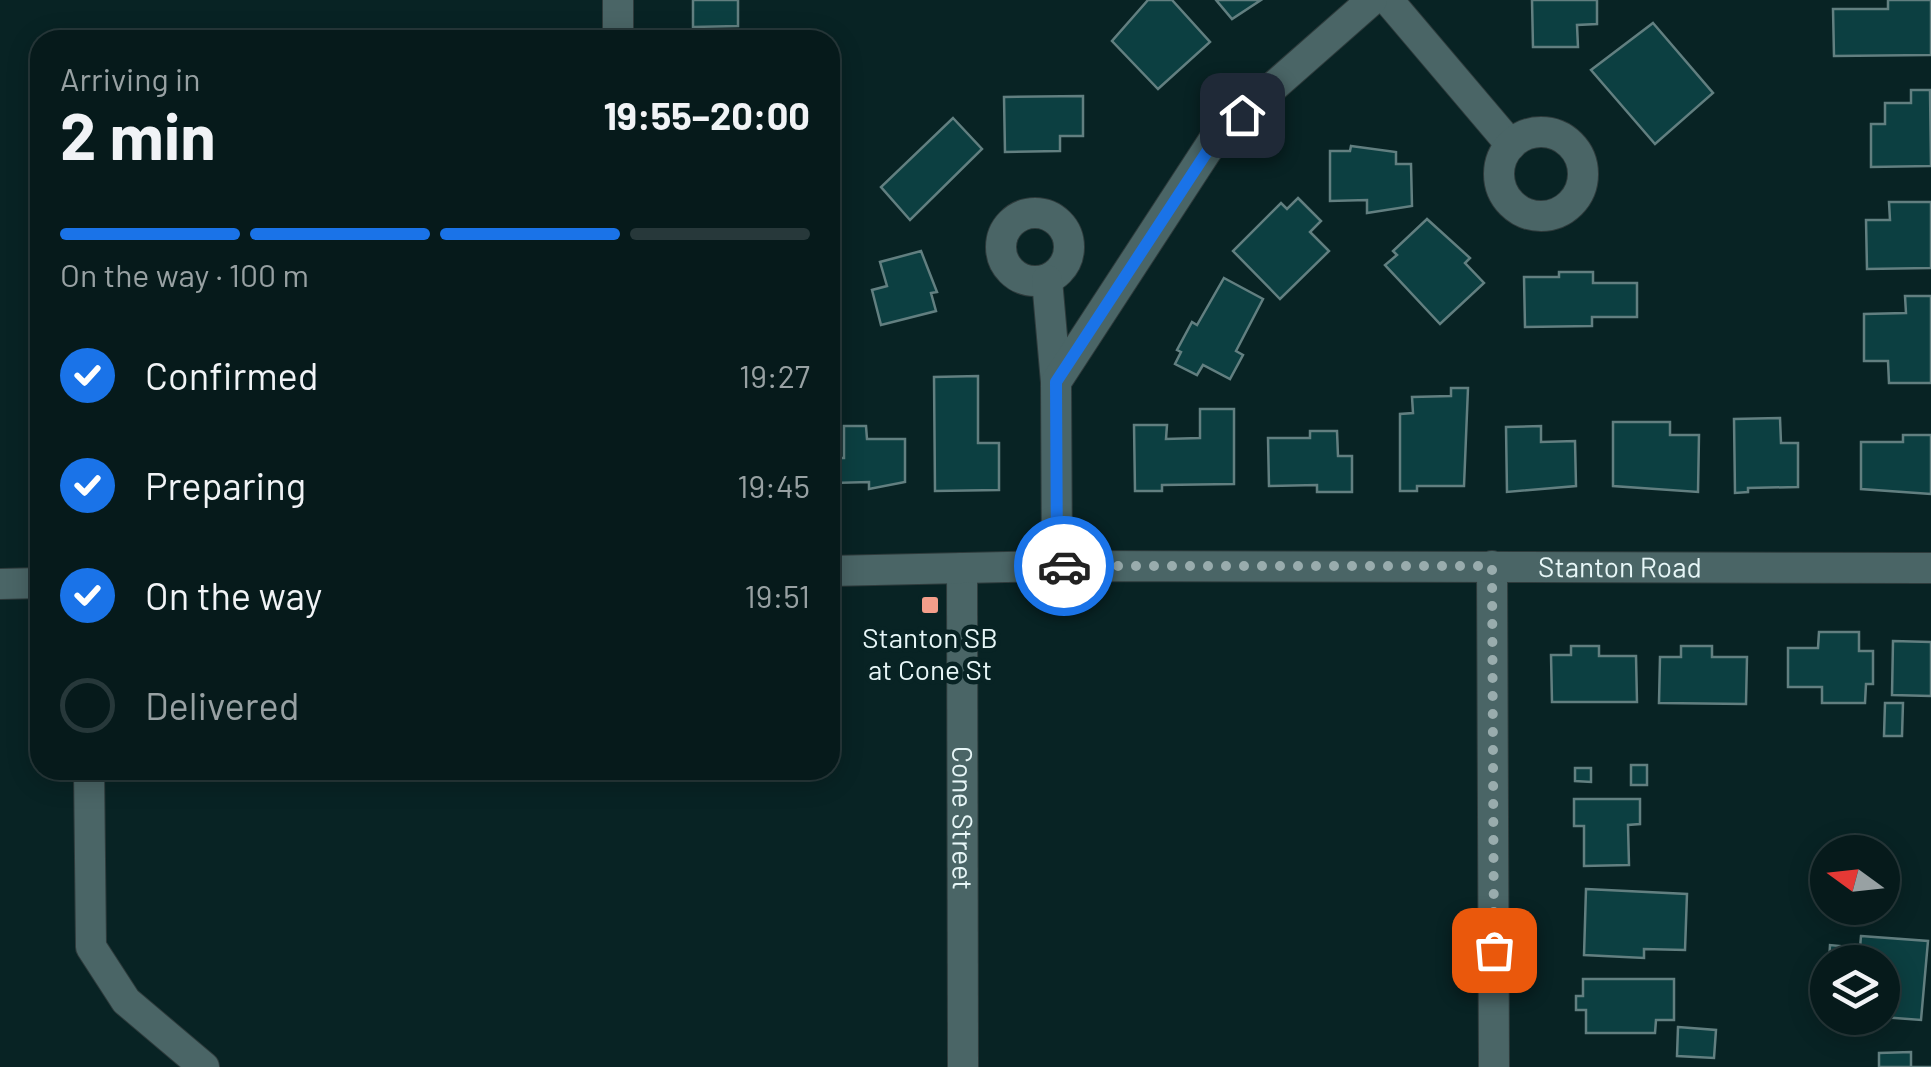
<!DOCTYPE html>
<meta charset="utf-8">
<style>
body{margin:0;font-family:Barlow,sans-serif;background:#0f2324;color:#f1f3f6;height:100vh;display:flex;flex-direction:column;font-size:38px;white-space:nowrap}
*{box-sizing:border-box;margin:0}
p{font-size:32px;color:#98a1a3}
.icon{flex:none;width:55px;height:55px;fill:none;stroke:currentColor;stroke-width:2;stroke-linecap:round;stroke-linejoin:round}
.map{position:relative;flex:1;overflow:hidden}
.sheet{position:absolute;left:30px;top:30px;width:810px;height:750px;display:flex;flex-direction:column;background:#061a1b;border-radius:30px;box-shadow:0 5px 25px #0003,0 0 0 2px #27383a}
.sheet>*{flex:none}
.needle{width:65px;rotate:285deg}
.tools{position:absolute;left:1810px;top:835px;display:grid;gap:20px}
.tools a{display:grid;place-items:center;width:90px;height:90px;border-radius:50%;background:#061a1b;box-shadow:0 5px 25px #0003,0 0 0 2px #27383a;font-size:50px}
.pin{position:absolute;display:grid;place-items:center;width:85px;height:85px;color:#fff;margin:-42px;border-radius:20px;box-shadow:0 5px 15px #0006}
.courier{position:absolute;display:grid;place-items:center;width:100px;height:100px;margin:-50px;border:8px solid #1a73e8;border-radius:50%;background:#fff;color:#222;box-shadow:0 2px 12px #0007}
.overview em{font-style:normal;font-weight:700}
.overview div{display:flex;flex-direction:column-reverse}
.overview{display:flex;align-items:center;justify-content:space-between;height:170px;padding:0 30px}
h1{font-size:65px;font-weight:700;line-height:75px}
.bar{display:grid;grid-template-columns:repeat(4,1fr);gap:15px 10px;align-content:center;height:120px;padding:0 30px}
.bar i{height:12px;border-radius:8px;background:#27383a}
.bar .current{background:#1a73e8}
.bar p{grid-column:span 4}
ol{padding:0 30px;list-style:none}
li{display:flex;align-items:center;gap:30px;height:110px}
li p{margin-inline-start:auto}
li .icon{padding:10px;border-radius:50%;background:#1a73e8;color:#fff;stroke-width:4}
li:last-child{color:#98a1a3}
li i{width:55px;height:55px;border:5px solid #27383a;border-radius:50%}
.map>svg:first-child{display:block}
.building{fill:#0c3f41;stroke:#627f80;stroke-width:2.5}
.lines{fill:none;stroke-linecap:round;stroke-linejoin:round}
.minor-casing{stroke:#2e3b3c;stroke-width:32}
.minor{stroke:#4a6566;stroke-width:30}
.done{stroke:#99acad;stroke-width:10;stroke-dasharray:0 18}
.route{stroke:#1a73e8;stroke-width:12}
.poi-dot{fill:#f49e8a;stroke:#082324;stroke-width:4}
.labels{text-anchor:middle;stroke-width:9;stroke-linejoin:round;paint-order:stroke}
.street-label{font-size:28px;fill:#e7f6f7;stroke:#082324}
.poi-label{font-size:28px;fill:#e7f6f7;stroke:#082324}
</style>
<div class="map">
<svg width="1931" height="1067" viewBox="0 0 1931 1067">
<rect width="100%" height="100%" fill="#082324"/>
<g class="building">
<polygon points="693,0 738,0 738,26 693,27"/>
<polygon points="1148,0 1172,0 1210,42 1158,89 1112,41"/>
<polygon points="1216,0 1261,0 1232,19"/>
<polygon points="1532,0 1597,0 1597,24 1577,25 1578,47 1533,47"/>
<polygon points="1888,0 1931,0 1931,55 1834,56 1833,9 1888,9"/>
<polygon points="1653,23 1713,93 1655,144 1591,70"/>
<polygon points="1911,90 1930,90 1931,166 1871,167 1871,124 1885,124 1885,103 1911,103"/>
<polygon points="1083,96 1083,136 1060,136 1060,151 1005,152 1004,97"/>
<polygon points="953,118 982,149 910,220 881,187"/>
<polygon points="1351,146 1396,152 1396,164 1411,164 1412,206 1367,213 1367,200 1330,201 1330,151 1350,151"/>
<polygon points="1298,198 1321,221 1310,232 1329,251 1280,299 1233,251 1281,203 1287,209"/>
<polygon points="1889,202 1931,202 1931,268 1867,269 1866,220 1890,220"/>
<polygon points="1427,219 1470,258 1465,263 1484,283 1440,324 1385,265 1397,255 1393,251"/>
<polygon points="921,251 937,292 931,293 936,311 881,325 872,290 887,286 880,262"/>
<polygon points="1559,272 1593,272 1593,283 1637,283 1637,317 1592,317 1592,326 1525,327 1524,277 1559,277"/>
<polygon points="1224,278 1263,299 1236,351 1243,355 1230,379 1203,365 1197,375 1175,364 1181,352 1177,350 1192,322 1197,325"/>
<polygon points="1905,296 1931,296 1931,383 1889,383 1888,361 1864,361 1864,314 1906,313"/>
<polygon points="978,376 978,443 999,443 999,490 935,491 934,377"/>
<polygon points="1451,388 1468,388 1464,486 1417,486 1417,491 1400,491 1400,414 1413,413 1412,397 1451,396"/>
<polygon points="1200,409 1234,409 1234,484 1162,485 1162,491 1135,491 1134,425 1167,425 1166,439 1200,438"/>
<polygon points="1780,418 1781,443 1798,443 1798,487 1748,488 1748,492 1735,493 1734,419"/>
<polygon points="1613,422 1670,422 1670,435 1699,435 1698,492 1613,486"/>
<polygon points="844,426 866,426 867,439 905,439 905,482 869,489 869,482 833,483 833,458 844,458"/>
<polygon points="1541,426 1541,442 1575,441 1576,486 1507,492 1506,427"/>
<polygon points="1310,431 1337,431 1338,456 1352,456 1352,492 1317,492 1317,485 1269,486 1268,438 1310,438"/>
<polygon points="1903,435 1931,435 1931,494 1861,489 1861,442 1903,442"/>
<polygon points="1819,632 1859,632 1859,651 1873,651 1873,684 1866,684 1865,703 1822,703 1822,687 1788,687 1788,648 1818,648"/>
<polygon points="1893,641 1931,642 1931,696 1892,695"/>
<polygon points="1571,646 1599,646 1599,656 1636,656 1637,702 1552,702 1551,655 1571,655"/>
<polygon points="1681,646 1712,646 1712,657 1747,657 1746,704 1659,703 1660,657 1681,657"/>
<polygon points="1885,703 1903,703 1902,736 1884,736"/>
<rect x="1631" y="765" width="16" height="20"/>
<polygon points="1575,768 1591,768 1591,782 1575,781"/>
<polygon points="1574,799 1640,799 1640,824 1628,825 1629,865 1584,866 1584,826 1574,826"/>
<polygon points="1586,889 1687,894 1685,950 1644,949 1644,958 1584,955"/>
<polygon points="1861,936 1928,941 1921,1020 1882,1017 1882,962 1829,962 1830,945 1860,948"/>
<polygon points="1583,979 1674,979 1674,1020 1656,1020 1655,1033 1586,1033 1586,1010 1576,1010 1576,996 1583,996"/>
<polygon points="1678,1027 1716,1030 1714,1058 1677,1056"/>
<polygon points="1911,1052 1911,1067 1931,1067 1879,1067 1879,1053"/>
</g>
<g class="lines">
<g class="minor-casing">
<g id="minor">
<polyline points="1388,0 1511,145"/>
<polyline points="618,40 618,0"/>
<circle cx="1541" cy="174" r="42"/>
<circle cx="1035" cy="247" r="34"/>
<polyline points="1047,280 1056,382"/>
<polyline points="1057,566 1056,382 1215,138 1372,0"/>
<polyline points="1492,566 1494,1067"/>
<path id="s1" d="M962,568L963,1067"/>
<path id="s2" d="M830,571L1057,566L1931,568"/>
<polyline points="0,584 40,583"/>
<polyline points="89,770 91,947 126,1001 204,1067"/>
</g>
</g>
<use href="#minor" class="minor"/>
</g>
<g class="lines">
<polyline class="done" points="1064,566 1492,566 1494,950"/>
<polyline class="route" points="1064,566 1057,566 1056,382 1216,138 1242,115"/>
</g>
<rect class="poi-dot" x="920" y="595" width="20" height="20" rx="5"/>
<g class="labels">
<g class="street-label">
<text dy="10" stroke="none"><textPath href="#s2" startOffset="790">Stanton Road</textPath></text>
<text dy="10" stroke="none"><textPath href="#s1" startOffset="250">Cone Street</textPath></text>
</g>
<g class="poi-label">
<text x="930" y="648">Stanton SB<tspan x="930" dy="32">at Cone St</tspan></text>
</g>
</g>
</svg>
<div class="tools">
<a><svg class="needle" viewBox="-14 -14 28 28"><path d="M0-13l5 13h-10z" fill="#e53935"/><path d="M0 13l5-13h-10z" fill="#98a1a3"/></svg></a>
<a><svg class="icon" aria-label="layers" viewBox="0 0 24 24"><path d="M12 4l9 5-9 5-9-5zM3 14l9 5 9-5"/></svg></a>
</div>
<div class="pin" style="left:1494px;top:950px;background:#ea580c"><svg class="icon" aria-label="bag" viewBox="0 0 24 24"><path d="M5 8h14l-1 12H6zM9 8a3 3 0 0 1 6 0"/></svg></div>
<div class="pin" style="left:1242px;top:115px;background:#1f2937"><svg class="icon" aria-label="home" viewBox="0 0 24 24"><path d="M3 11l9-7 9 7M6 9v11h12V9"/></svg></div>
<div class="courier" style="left:1064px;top:566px"><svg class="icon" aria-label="car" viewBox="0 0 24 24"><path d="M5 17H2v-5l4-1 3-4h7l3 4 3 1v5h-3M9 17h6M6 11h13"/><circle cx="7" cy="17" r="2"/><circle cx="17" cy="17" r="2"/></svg></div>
<section class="sheet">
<div class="overview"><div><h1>2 min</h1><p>Arriving in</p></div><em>19:55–20:00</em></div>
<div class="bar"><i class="current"></i><i class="current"></i><i class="current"></i><i></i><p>On the way · 100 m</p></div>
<ol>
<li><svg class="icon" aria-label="check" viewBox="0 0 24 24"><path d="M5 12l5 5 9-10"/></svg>Confirmed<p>19:27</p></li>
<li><svg class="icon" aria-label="check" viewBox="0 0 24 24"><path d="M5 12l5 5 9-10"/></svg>Preparing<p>19:45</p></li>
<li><svg class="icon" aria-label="check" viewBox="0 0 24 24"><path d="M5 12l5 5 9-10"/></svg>On the way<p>19:51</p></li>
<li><i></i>Delivered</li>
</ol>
</section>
</div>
